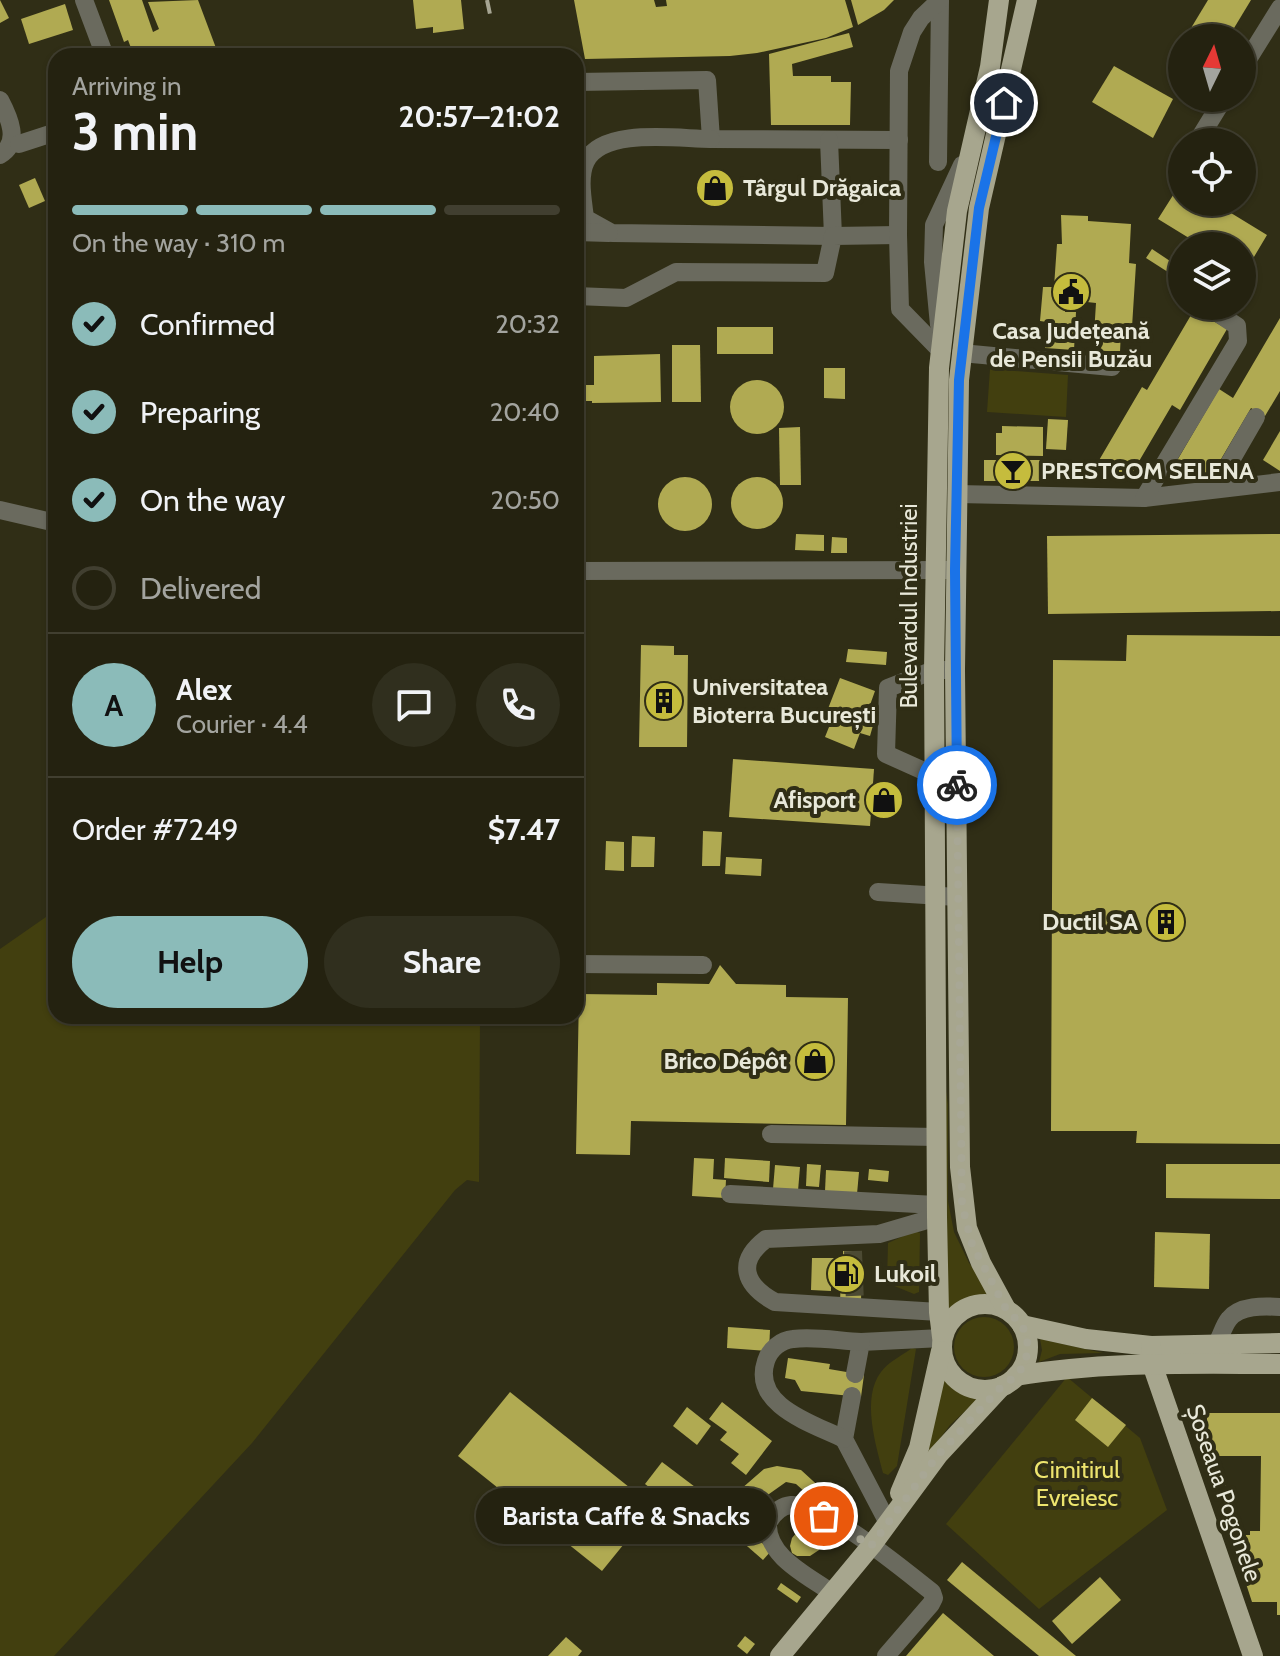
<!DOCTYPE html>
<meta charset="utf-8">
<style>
body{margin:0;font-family:Cabin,sans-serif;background:#302f1e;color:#f1f3f6;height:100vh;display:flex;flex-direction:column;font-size:30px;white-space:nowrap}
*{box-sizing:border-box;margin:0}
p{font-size:26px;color:#a3a49f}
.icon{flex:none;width:44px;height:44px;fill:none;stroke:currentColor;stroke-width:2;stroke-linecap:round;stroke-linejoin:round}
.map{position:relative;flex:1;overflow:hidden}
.side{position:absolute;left:48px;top:48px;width:536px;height:976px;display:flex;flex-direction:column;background:#242210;border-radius:24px;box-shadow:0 2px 6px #0004,0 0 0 2px #413f30}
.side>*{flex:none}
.needle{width:52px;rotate:5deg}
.fabs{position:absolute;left:1168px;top:24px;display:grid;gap:16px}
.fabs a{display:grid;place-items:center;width:88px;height:88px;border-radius:50%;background:#242210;box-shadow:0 2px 6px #0004,0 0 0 2px #413f30;font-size:40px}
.pin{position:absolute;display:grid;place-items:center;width:68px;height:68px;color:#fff;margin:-34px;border:4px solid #fff;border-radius:50%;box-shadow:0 2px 8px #0007}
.courier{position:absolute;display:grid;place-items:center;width:80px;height:80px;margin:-40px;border:6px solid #1a73e8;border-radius:50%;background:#fff;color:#222;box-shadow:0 2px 10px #0007}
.bubble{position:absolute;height:56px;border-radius:28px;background:#242210;box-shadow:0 2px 6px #0004,0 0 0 2px #413f30;font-size:26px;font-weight:700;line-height:56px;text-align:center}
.summary em{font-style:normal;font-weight:700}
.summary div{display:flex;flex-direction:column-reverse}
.summary{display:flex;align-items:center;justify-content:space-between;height:136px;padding:0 24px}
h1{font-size:52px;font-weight:700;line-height:60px}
.bar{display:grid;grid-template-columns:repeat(4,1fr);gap:12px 8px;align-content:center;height:96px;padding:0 24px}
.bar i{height:10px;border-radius:6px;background:#413f30}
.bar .active{background:#8bbbb9}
.bar p{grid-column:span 4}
.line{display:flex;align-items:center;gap:20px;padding:0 24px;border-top:2px solid #413f30}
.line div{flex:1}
.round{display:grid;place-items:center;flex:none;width:84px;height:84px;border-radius:42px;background:#302f1e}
ol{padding:0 24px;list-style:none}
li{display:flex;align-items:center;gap:24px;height:88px}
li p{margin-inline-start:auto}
li .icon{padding:8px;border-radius:50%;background:#8bbbb9;color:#111;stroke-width:4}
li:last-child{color:#a3a49f}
li i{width:44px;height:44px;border:4px solid #413f30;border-radius:50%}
.button{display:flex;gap:16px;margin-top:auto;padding:16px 24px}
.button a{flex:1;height:92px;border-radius:48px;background:#8bbbb9;color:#111;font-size:32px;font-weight:700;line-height:92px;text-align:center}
.button a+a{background:#302f1e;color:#f1f3f6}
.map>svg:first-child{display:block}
.green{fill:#423f0f}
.building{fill:#b0aa52}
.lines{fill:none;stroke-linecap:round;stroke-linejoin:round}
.minor-tunnel{stroke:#4c4a33;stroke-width:18;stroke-dasharray:18 9;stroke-linecap:butt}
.minor{stroke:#6a6a5e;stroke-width:18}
.major{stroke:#a7a68e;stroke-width:20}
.rail{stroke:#a6a593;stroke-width:4;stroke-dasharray:14 14;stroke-linecap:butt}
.done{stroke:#a8a795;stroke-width:8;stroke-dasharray:0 14.4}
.route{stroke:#1a73e8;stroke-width:10}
.labels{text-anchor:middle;stroke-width:8;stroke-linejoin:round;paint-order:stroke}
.poi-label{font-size:24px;font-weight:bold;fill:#e8e8d9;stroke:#302e16;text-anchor:start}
.street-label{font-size:24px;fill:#e8e8d9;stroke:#302e16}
.park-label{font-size:24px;fill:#ede46e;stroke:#302e16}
</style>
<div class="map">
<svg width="1280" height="1656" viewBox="0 0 1280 1656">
<rect width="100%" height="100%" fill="#302e16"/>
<g class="green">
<polygon points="990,369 1068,375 1066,417 987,412"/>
<polygon points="56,910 56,1016 480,1016 479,1182 467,1180 455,1190 252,1443 54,1656 0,1656 0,949"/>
<path d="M942,1065L948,1104V1201L954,1232L969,1263L998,1300C979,1301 962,1303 948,1316Z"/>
<polygon points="915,1231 920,1233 919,1292 914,1294 887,1283 888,1243"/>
<circle cx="984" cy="1347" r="30"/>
<polygon points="1040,1339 1103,1353 1060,1354 1039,1362 1042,1350"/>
<path d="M912,1348L916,1349L897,1466L888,1475L883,1473C876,1445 861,1398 881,1372C888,1362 903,1355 912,1348Z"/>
<path d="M942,1369C954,1384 966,1393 986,1392L950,1425L924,1460Z"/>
<polygon points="1067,1377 1140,1438 1167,1510 1039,1609 946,1524"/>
</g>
<g class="building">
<polygon points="0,0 9,18 0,23"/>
<polygon points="109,0 142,0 153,32 159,29 148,2 198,0 219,56 181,56 178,50 161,56 134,56 128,40 124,42"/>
<polygon points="413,0 461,0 464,29 433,33 433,27 416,29"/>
<polygon points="574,0 654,0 656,7 667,6 666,0 845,0 853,27 826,38 757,53 730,56 585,59"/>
<polygon points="851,0 894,0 884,10 858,25"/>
<polygon points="1208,0 1251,0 1228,38 1185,38"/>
<polygon points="65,4 73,30 29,44 21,19"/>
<polygon points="849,33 853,47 792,64 793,76 831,76 831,82 851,82 850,125 771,125 769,54"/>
<polygon points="1114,66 1173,99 1153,138 1092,102"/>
<polygon points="35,178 45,201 29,208 19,185"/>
<polygon points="1182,181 1182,202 1213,202 1267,235 1245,272 1242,270 1242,246 1202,246 1158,219"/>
<polygon points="1061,215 1088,216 1088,221 1131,224 1129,263 1136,264 1132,327 1121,330 1120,352 1093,350 1096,303 1087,302 1087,298 1066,297 1065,312 1076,312 1074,350 1045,348 1047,322 1040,321 1043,287 1054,287 1057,244 1062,244"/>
<polygon points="1152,249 1182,269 1182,281 1146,258"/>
<polygon points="1194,310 1227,329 1180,410 1172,405 1128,480 1098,462 1142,387 1147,390"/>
<polygon points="1280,318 1280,391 1265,416 1251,408 1207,483 1175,464 1219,389 1233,398"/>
<rect x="717" y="327" width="56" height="27"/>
<polygon points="672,345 700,345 701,402 672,402"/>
<polygon points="660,354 661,402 592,403 592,401 583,401 583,385 594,385 594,356"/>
<polygon points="824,368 845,368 845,399 824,398"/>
<circle cx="757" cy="407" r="27"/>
<polygon points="1048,419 1068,420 1066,450 1046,449"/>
<polygon points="1002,426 1043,427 1043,456 996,455 996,433 1002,433"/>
<polygon points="800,427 801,485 780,485 779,428"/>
<polygon points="1280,431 1280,471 1263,460"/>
<rect x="984" y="460" width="56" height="21"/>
<circle cx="685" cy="504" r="27"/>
<circle cx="757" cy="503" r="26"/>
<polygon points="796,534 824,535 824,551 795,550"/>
<polygon points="1280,534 1280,611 1048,614 1047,536"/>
<polygon points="832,537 847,538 847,553 831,553"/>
<polygon points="1127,635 1280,636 1280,1144 1136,1143 1137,1131 1051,1131 1053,660 1126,661"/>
<polygon points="641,645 674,646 674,655 688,655 687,747 639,747"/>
<polygon points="848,649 887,652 886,665 846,662"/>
<polygon points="576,676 581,676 582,722 576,723"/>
<polygon points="840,678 875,691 865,719 874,722 870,736 860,733 854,749 825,737 831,722 824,719"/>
<polygon points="733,759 874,769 870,826 729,817"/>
<polygon points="703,831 722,832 720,866 702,866"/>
<polygon points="632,836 655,837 654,867 631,867"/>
<polygon points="606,841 624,842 624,871 605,870"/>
<polygon points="726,857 762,859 761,876 725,874"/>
<polygon points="720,965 736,984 786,985 786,997 848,998 846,1125 631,1121 630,1155 576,1154 579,994 657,995 657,983 709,984"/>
<polygon points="694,1158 714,1159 713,1179 726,1180 725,1198 692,1196"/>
<polygon points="725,1158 770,1161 769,1182 724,1178"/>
<polygon points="807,1164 821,1165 819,1187 806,1186"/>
<polygon points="1166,1164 1280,1164 1280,1199 1166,1198"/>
<polygon points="775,1165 800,1167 798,1191 773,1189"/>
<polygon points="869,1169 889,1171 888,1182 868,1180"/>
<polygon points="826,1170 859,1172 857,1194 825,1191"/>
<polygon points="1155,1232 1210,1234 1209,1289 1154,1287"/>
<polygon points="843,1251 862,1251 861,1303 840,1302 841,1277 831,1277 831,1291 811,1290 812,1258 843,1258"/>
<polygon points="728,1327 770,1330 769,1351 727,1348"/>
<polygon points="788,1358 830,1364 829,1369 864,1375 861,1397 801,1391 795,1380 785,1378"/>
<polygon points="510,1392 654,1507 602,1571 458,1456"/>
<polygon points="1092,1398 1126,1425 1108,1447 1075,1420"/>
<polygon points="722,1402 772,1441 746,1475 731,1463 739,1454 720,1440 727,1432 709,1419"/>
<polygon points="687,1407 711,1426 697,1445 673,1426"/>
<polygon points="1207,1413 1280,1413 1280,1615 1277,1615 1277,1602 1252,1602 1235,1550 1239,1550 1239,1535 1250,1535 1250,1531 1260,1531 1261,1456 1207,1456"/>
<polygon points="662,1462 707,1496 690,1518 645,1484"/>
<polygon points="777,1466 801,1470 824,1491 815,1501 796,1484 786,1482 762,1499 751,1521 752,1534 771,1551 763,1560 732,1533 730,1519 733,1504 741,1489 764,1469"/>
<polygon points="1223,1475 1226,1485 1212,1490 1208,1480"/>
<polygon points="812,1522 820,1523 825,1527 824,1542 819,1550 810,1556 797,1556 792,1553 790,1546 792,1538 803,1525"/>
<polygon points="962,1562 1076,1656 1039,1656 947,1580"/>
<polygon points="1100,1577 1121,1600 1072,1644 1052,1621"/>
<polygon points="781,1583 801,1597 797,1603 777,1589"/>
<polygon points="943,1613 994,1656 906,1656"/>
<polygon points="745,1636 755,1644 747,1654 737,1646"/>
<polygon points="566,1637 582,1651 578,1656 548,1656"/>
</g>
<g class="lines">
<polyline class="minor-tunnel" points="853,1251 855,1303"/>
<g class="minor">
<polyline points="84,0 105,56"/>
<polyline points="1242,69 1280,8"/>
<polyline points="576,82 707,80 711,139 899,140"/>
<path d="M0,100C9,117 21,143 0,155"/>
<path d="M711,139C678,139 604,127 586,161C578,177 583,200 585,218L612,233L833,236L829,140"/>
<polyline points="1197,142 1224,98"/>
<polyline points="19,144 56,132"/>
<polyline points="938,162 940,0"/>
<polyline points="1181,168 1182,167"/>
<polyline points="576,232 609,233"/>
<polyline points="576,296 626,298 676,272 825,273 833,236 898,235"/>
<polyline points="939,325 933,262 934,225 962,165"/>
<polyline points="940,350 900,309 898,235 899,71 912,32 921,18 940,0"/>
<polyline points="961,353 1112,367"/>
<polyline points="1215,488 1256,417"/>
<polyline points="957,494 1144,498 1280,482"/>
<polyline points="1144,498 1238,341 1237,326 1207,306"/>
<polyline points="0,510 56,523"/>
<polyline points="576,571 948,570"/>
<polyline points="935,776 886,754 888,688 934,670 955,670"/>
<polyline points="878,892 957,897"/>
<polyline points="576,964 703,965"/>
<polyline points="771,1134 936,1137"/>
<polyline points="730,1194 936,1205"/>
<path d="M937,1217L879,1234L766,1239C736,1262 744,1285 775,1302L939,1312"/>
<path d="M1217,1343C1221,1336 1224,1325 1229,1319C1240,1305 1264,1306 1280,1307"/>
<polyline points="855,1374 861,1342 942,1338"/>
<polyline points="852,1396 844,1439 888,1523"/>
<path d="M844,1439C814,1424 751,1406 766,1361C770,1349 781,1340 793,1339C814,1336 839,1341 861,1342"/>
<path d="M832,1593C809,1576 766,1557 768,1523C773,1514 780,1506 791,1505C823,1502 905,1571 932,1592L934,1598L931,1604L886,1656"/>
</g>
<g class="major">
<circle cx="985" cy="1347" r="43"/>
<polyline points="1006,1309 981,1263 967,1228 960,1167 955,670 959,380 979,208 1027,0"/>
<polyline points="1022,1325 1086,1339 1151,1346 1280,1343"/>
<polyline points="942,1337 939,1312 937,1217 934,670 939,368 957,211 990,67 999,0"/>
<polyline points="1151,1346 1152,1364 1253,1656"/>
<path d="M1016,1376C1103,1361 1192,1364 1280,1364"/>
<polyline points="900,1493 919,1448 941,1351"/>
<polyline points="780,1656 871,1546 938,1455 1002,1386"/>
</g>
<polyline class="rail" points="487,0 491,19"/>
</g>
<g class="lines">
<polyline class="done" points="824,1516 871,1546 938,1455 1002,1386 1016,1376 1024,1365 1028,1351 1027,1338 1022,1325 1006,1309 972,1244 962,1205 957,785"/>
<polyline class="route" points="957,785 955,570 959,380 979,208 1004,103"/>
</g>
<defs>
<g id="shop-disc" transform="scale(2)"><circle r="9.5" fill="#c5bc3d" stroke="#302e16"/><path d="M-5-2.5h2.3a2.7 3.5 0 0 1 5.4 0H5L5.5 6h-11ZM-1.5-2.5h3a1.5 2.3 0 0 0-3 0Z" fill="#111"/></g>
<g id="civic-disc" transform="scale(2)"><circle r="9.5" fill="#c5bc3d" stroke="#302e16"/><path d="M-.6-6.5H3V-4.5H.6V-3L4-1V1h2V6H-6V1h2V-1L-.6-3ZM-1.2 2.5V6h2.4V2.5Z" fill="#111"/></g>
<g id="bar-disc" transform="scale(2)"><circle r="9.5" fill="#c5bc3d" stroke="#302e16"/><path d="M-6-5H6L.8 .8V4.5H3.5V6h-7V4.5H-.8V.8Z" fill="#111"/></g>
<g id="building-disc" transform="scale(2)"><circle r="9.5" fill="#c5bc3d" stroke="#302e16"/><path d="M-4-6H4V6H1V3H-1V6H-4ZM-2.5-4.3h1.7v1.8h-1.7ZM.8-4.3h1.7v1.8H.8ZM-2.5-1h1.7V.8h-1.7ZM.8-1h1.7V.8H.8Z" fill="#111"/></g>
<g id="fuel-disc" transform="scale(2)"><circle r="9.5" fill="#c5bc3d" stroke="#302e16"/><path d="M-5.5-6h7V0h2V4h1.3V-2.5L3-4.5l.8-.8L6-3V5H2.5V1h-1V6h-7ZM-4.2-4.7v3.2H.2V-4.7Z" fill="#111"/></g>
</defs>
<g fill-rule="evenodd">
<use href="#shop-disc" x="715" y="188"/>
<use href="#civic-disc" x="1071" y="292"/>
<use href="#bar-disc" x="1013" y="471"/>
<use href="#building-disc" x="664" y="701"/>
<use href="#shop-disc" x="884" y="800"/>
<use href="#building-disc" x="1166" y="922"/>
<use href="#shop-disc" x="815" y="1061"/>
<use href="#fuel-disc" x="846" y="1274"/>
</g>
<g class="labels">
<g class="poi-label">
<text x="743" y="196">Târgul Drăgaica</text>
<text x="1071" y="339" text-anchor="middle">Casa Județeană<tspan x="1071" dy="28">de Pensii Buzău</tspan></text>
<text x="1041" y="479">PRESTCOM SELENA</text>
<text x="692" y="695">Universitatea<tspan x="692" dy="28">Bioterra București</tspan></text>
<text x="856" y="808" text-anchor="end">Afisport</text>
<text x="1138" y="930" text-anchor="end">Ductil SA</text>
<text x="787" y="1069" text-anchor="end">Brico Dépôt</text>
<text x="874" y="1282">Lukoil</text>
</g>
<g class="street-label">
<text transform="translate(909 606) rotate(-90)" y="8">Bulevardul Industriei</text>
<text transform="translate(1224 1493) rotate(71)" y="8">Șoseaua Pogonele</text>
</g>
<g class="park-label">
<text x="1077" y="1478">Cimitirul<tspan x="1077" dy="28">Evreiesc</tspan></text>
</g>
</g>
</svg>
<div class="fabs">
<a><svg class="needle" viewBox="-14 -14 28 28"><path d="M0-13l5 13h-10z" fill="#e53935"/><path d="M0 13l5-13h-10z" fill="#a3a49f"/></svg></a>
<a><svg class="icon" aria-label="locate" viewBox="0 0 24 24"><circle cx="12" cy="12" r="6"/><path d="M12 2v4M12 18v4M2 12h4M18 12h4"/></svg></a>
<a><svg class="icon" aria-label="layers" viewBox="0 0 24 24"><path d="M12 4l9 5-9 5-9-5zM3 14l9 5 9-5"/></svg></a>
</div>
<div class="pin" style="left:824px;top:1516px;background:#ea580c"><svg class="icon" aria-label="bag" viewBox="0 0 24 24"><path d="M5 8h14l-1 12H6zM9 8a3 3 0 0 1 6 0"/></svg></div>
<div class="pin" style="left:1004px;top:103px;background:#1f2937"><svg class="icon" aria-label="home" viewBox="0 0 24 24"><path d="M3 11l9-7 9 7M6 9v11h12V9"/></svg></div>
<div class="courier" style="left:957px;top:785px"><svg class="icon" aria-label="bike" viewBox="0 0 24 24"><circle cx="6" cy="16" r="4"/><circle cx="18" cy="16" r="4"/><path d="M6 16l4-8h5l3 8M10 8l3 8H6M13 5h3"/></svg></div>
<div class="bubble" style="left:476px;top:1488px;width:300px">Barista Caffe &amp; Snacks</div>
<section class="side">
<div class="summary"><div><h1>3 min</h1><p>Arriving in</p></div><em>20:57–21:02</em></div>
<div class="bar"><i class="active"></i><i class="active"></i><i class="active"></i><i></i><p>On the way · 310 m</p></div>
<ol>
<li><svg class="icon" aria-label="check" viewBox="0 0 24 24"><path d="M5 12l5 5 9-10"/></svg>Confirmed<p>20:32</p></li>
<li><svg class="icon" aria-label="check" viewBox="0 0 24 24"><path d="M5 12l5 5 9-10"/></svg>Preparing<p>20:40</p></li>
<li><svg class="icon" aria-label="check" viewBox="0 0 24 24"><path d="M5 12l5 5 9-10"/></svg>On the way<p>20:50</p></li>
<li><i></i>Delivered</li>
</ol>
<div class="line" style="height:144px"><b class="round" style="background:#8bbbb9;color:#111">A</b><div><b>Alex</b><p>Courier · 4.4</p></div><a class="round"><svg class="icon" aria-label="chat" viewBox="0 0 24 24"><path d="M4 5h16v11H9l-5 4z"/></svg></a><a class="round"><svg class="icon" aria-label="phone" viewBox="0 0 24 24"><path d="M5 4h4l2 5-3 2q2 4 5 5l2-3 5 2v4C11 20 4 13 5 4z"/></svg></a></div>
<div class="line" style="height:104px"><div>Order #7249</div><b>$7.47</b></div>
<div class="button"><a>Help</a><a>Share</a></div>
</section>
</div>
